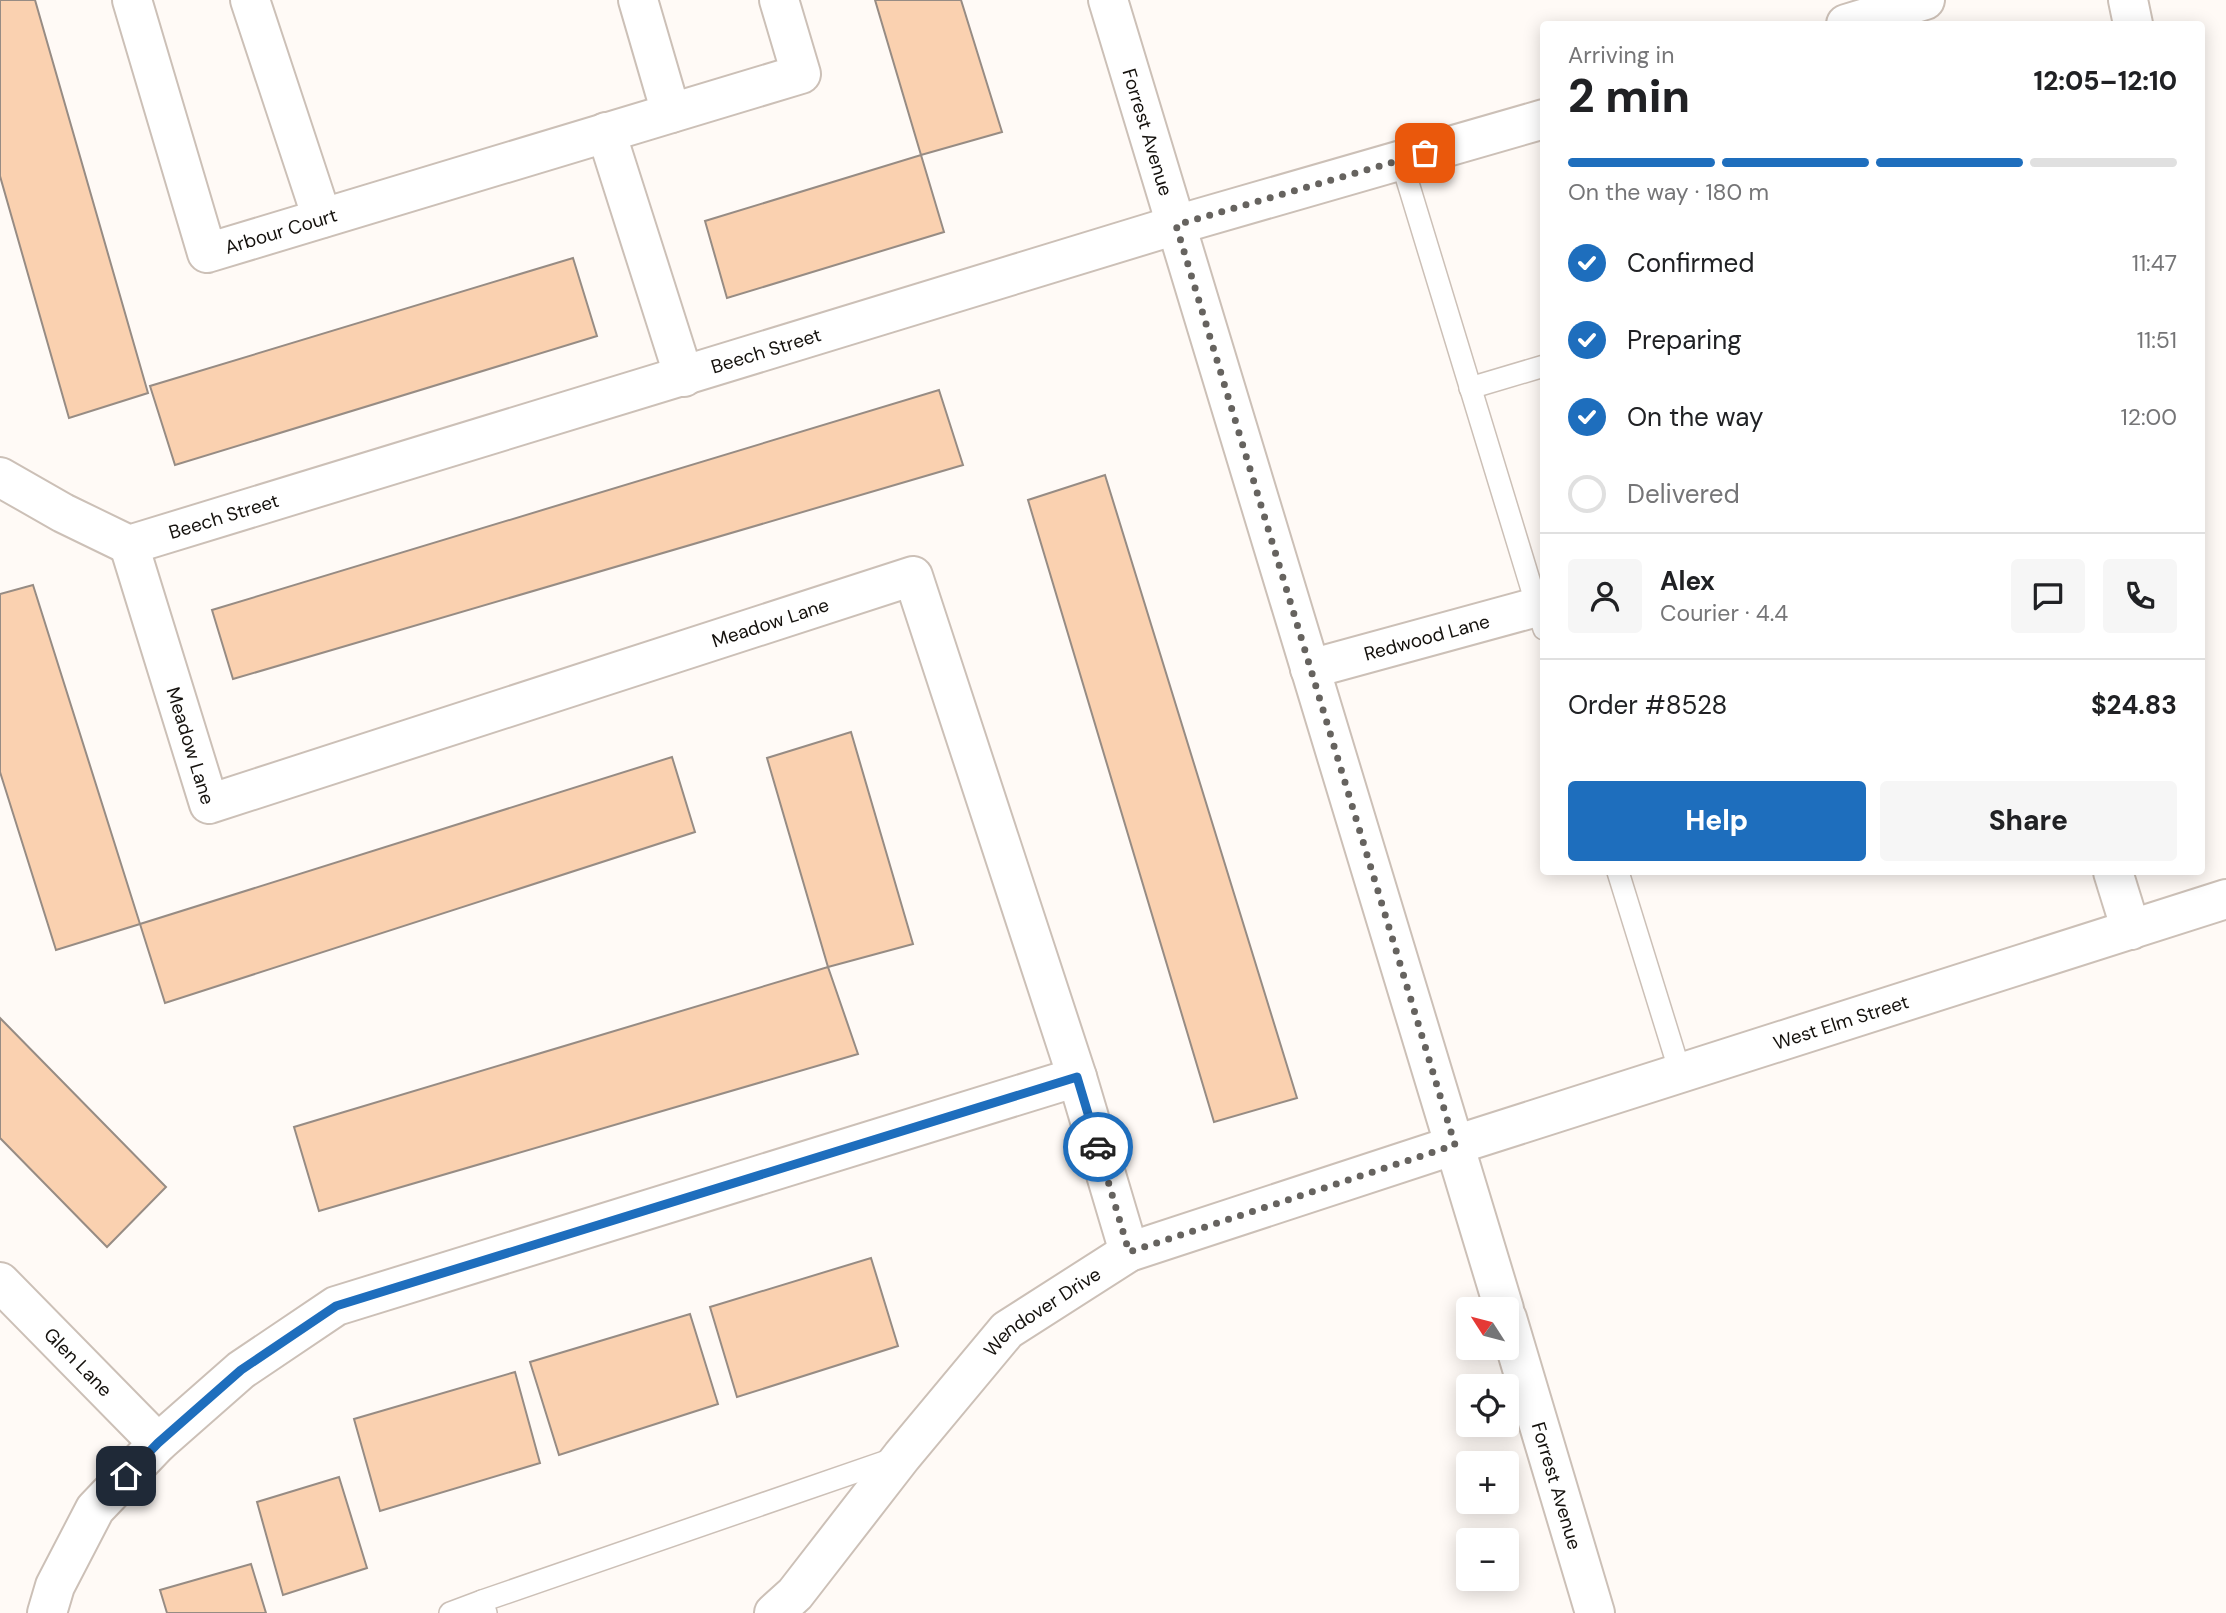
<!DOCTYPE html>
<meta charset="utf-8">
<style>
body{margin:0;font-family:"DM Sans",sans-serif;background:#f6f6f6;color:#202124;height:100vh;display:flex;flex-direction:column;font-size:26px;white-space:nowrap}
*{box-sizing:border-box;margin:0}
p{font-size:23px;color:#757577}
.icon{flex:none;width:38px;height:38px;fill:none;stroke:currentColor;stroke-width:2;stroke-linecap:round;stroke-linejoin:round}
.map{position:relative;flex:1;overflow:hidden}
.side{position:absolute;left:1540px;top:21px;width:665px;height:854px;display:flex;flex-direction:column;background:#fff;border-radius:7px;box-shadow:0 4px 18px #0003}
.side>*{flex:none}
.needle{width:46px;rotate:306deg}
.fabs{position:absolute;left:1456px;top:1297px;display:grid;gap:14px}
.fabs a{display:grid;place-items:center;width:63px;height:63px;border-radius:7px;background:#fff;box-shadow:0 4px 18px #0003;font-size:35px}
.pin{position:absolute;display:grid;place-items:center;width:60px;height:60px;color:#fff;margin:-30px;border-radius:14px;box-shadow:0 4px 10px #0006}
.courier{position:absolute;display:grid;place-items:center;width:70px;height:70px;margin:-35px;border:5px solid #1e6ebd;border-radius:50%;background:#fff;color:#222;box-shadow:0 2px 9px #0007}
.overview em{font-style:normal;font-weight:800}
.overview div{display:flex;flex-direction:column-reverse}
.overview{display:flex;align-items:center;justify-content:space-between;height:119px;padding:0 28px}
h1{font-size:46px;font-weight:800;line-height:52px}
.bar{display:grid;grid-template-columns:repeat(4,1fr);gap:10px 7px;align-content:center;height:84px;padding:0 28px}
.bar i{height:9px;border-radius:5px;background:#e0e0e0}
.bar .active{background:#1e6ebd}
.bar p{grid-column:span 4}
.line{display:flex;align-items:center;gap:18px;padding:0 28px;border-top:2px solid #e0e0e0}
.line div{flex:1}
.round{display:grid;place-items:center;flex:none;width:74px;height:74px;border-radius:7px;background:#f6f6f6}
ol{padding:0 28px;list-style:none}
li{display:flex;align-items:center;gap:21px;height:77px}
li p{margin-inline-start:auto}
li .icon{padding:7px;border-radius:50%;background:#1e6ebd;color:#fff;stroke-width:4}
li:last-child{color:#757577}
li i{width:38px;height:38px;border:4px solid #e0e0e0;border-radius:50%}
.button{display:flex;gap:14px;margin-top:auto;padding:14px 28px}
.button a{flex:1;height:80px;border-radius:7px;background:#1e6ebd;color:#fff;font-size:28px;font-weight:800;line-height:80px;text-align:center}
.button a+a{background:#f6f6f6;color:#202124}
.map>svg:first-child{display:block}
.building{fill:#fad1b0;stroke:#978c84;stroke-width:2}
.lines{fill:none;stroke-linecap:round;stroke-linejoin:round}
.service-casing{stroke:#ccc0b7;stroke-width:24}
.minor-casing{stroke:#ccc0b7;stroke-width:42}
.service{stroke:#fff;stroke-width:21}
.minor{stroke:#fff;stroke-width:38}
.done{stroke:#66635f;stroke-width:7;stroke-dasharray:0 12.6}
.route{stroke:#1e6ebd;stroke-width:9}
.labels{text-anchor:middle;stroke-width:5;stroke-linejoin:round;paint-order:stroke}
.street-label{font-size:19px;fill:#14110d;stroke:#fffaf6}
</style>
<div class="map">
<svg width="2226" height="1613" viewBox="0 0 2226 1613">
<rect width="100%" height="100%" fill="#fffaf6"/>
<g class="building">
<polygon points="0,0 35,0 148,393 69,418 0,176"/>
<polygon points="875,0 961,0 1002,132 921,155"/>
<polygon points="921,155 944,232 727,298 705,221"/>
<polygon points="573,258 597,336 175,465 150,386"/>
<polygon points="939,390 963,465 233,679 212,610"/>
<polygon points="1105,475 1297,1098 1214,1122 1028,500"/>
<polygon points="33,585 140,924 56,950 0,772 0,594"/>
<polygon points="851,732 913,944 828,967 767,758"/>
<polygon points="672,757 695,832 165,1003 140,924"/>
<polygon points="828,967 858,1054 319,1211 294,1127"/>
<polygon points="0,1018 166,1187 107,1247 0,1138"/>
<polygon points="871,1258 898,1346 737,1397 710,1307"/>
<polygon points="690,1314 718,1404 559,1455 530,1362"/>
<polygon points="515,1372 540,1463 380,1511 354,1419"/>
<polygon points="339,1477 367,1568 283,1595 257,1502"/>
<polygon points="251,1564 266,1613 167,1613 160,1590"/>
</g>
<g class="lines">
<g class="service-casing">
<g id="service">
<polyline points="1401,160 1544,629"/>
<polyline points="1470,388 1544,366"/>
<polyline points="1618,872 1680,1072"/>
<polyline points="482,1601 893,1459"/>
<polyline points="450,1613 482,1601 486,1613"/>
</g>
</g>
<g class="minor-casing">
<g id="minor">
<path id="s1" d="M132,0L207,253L801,74L779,0"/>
<polyline points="250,0 322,218"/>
<polyline points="638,0 671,113"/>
<path id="s2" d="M1108,0L1504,1309"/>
<polyline points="2128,0 2133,24"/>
<polyline points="1846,24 1925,0"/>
<polyline points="606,132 684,377"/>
<path id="s3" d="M0,477L63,513L129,545L1176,225L1544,119"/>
<path id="s4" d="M129,545L209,804L913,576L1077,1077L1129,1252"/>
<path id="s5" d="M1310,669L1544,605"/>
<polyline points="2113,872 2131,930"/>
<path id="s6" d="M0,1282L158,1443"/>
<path id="s7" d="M1507,1318L1595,1613"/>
<polyline points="47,1613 55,1586 95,1509 158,1443 241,1370 336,1306 1077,1077"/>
<path id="s8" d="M774,1613L795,1594L902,1456L1007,1330L1129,1252L1455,1145L2226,899"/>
</g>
</g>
<use href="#service" class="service"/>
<use href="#minor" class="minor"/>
</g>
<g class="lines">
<polyline class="done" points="1098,1147 1129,1252 1455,1145 1176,225 1425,153"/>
<polyline class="route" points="126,1476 158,1443 241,1370 336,1306 1077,1077 1098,1147"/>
</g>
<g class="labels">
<g class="street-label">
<text dy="7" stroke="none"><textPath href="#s2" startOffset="138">Forrest Avenue</textPath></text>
<text dy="7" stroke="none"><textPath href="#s1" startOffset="341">Arbour Court</textPath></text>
<text dy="7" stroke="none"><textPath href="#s3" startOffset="812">Beech Street</textPath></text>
<text dy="7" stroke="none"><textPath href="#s3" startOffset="245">Beech Street</textPath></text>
<text dy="7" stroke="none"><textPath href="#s4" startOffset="861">Meadow Lane</textPath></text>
<text dy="7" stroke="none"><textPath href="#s5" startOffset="121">Redwood Lane</textPath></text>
<text dy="7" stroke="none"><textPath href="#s4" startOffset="210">Meadow Lane</textPath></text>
<text dy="7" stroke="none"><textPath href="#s8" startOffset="1260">West Elm Street</textPath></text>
<text dy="7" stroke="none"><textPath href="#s8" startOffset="406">Wendover Drive</textPath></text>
<text dy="7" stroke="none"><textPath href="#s6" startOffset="112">Glen Lane</textPath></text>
<text dy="7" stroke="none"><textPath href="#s7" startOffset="175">Forrest Avenue</textPath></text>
</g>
</g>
</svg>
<div class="fabs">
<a><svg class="needle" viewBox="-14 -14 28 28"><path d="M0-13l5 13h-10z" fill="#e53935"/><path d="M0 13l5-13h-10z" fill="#757577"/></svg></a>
<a><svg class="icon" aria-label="locate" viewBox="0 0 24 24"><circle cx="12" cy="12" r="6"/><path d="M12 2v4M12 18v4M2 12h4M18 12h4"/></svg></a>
<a>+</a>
<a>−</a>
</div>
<div class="pin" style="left:1425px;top:153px;background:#ea580c"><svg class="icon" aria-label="bag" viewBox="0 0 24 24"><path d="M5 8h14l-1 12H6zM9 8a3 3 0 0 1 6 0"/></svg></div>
<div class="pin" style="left:126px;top:1476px;background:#1f2937"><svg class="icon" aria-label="home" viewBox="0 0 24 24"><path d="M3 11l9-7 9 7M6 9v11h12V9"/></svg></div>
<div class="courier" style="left:1098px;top:1147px"><svg class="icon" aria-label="car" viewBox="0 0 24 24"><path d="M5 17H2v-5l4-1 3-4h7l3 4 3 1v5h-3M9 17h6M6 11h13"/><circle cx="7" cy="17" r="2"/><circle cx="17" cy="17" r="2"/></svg></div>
<section class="side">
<div class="overview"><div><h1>2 min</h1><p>Arriving in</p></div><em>12:05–12:10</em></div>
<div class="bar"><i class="active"></i><i class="active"></i><i class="active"></i><i></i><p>On the way · 180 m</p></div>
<ol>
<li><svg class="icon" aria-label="check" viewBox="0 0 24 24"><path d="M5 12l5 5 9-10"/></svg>Confirmed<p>11:47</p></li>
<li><svg class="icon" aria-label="check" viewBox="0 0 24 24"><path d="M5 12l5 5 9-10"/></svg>Preparing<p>11:51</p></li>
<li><svg class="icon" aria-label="check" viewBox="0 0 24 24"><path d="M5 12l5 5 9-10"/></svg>On the way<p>12:00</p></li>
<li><i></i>Delivered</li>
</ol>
<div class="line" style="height:126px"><a class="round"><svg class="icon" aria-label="person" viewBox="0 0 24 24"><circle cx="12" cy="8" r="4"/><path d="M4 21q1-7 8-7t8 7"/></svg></a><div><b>Alex</b><p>Courier · 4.4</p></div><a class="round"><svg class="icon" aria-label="chat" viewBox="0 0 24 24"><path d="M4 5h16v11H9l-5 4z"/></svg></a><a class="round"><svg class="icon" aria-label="phone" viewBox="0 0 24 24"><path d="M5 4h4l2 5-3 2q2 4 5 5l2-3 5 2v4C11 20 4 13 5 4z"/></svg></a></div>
<div class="line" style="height:91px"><div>Order #8528</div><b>$24.83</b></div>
<div class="button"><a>Help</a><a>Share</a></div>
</section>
</div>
